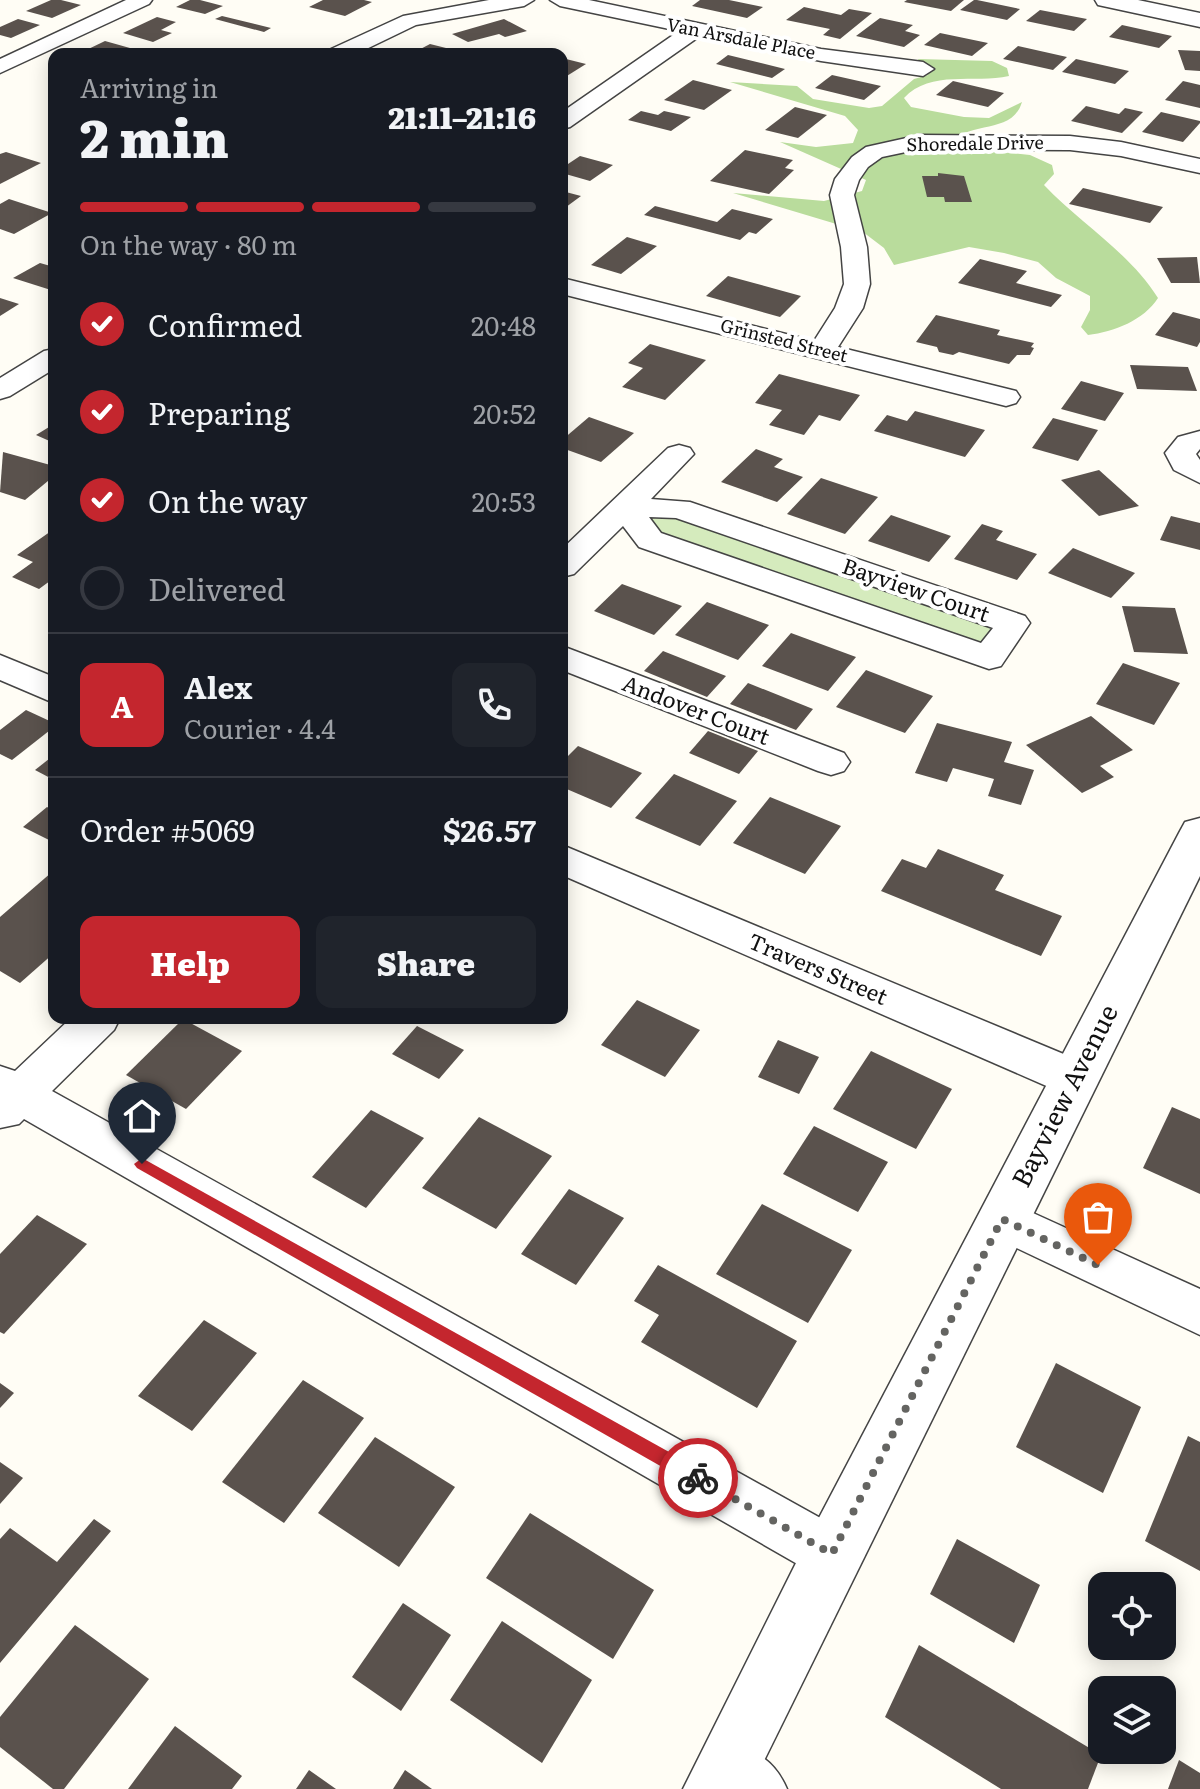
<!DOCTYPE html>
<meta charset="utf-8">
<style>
body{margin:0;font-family:Literata,serif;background:#20242c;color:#f1f3f6;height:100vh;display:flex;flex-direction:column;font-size:30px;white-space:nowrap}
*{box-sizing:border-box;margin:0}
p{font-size:26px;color:#9ea1a6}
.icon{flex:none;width:44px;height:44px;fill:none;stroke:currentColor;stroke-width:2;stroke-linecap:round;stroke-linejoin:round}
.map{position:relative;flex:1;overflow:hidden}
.drawer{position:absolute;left:48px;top:48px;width:520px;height:976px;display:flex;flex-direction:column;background:#171b24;border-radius:16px;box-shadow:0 4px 20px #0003}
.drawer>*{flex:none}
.buttons{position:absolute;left:1088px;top:1572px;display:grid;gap:16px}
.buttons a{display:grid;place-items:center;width:88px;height:88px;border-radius:16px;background:#171b24;box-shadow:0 4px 20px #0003;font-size:40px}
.pin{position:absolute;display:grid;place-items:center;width:68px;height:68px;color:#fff;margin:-82px -34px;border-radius:50% 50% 50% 0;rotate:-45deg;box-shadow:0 0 8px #0007}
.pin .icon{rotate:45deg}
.courier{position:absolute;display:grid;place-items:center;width:80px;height:80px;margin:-40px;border:6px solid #c4262e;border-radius:50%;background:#fff;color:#222;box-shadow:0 2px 10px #0007}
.head em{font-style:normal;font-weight:800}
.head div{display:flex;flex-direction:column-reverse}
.head{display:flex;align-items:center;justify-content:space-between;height:136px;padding:0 32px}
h1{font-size:52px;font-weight:800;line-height:60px}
.bar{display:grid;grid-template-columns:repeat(4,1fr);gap:12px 8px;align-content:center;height:96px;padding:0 32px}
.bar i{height:10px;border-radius:6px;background:#363941}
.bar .current{background:#c4262e}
.bar p{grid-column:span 4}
.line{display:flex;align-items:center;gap:20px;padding:0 32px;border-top:2px solid #363941}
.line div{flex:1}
.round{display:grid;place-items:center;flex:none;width:84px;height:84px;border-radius:16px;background:#20242c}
ol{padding:0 32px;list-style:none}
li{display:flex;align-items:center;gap:24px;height:88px}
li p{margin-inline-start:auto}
li .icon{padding:8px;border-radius:50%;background:#c4262e;color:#fff;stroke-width:4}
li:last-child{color:#9ea1a6}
li i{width:44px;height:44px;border:4px solid #363941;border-radius:50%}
.action{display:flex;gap:16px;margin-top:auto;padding:16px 32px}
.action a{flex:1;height:92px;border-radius:16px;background:#c4262e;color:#fff;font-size:32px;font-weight:800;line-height:92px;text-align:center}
.action a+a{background:#20242c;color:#f1f3f6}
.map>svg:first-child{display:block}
.green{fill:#d5ebbd}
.forest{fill:#b9dc9c}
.building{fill:#5a524d}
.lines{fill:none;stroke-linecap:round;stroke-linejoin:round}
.minor-casing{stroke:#444;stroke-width:3}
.tertiary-casing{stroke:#444;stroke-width:3}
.minor{fill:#fff;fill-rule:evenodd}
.tertiary{fill:#fff;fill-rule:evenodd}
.route{fill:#c4262e}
.done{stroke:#646461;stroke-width:8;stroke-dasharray:0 14.4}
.labels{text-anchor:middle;stroke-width:8;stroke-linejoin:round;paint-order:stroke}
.far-street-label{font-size:18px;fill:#111;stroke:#fff}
.street-label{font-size:22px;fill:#111;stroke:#fff}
.near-street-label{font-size:26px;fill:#111;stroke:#fff}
</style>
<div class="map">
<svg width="1200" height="1789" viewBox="0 0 1200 1789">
<rect width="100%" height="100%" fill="#fffdf5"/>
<polygon class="green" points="624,507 679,509 1013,623 989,658 650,540"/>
<path class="forest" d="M918,59L992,61L1007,68L1009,76C974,84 931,69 904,98L911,107L964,117L989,118L1022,102C1012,136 968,119 947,146L1030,155L1052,165L1054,174L1044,185C1081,224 1129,252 1158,298C1144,320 1114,332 1088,335L1081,327L1090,310V296L1056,278L1038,262L1004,253L969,247L894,265L884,248L863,232L733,193L824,201L862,191L866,180L780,142L816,147L853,143L858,130L845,116L730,82L797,86L813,99L869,108L882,106L914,79L928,75Z"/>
<g class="building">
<polygon points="51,0 61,0 81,5 52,18 26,11"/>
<polygon points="190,0 200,0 223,6 205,14 176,7"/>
<polygon points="323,0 364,0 372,2 345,16 309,7"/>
<polygon points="700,0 729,0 763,7 747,18 692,6"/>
<polygon points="907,0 964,0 951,11 904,2"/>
<polygon points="974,0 977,0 1020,9 1007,20 960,10"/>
<polygon points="804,7 841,15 849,9 872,13 840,39 823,35 830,29 786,20"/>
<polygon points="1040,10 1087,19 1074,31 1026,21"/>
<polygon points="222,16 271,28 264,32 215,19"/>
<polygon points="157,17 176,22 161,30 172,33 153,42 123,33"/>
<polygon points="880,18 913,25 905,31 920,35 904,47 856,36"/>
<polygon points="18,19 40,25 11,38 0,35 0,27"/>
<polygon points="504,19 527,31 505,37 499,34 468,42 452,34"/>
<polygon points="1122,25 1172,36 1159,48 1109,37"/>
<polygon points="940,33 988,43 972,56 924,45"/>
<polygon points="105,41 137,50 129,54 78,54"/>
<polygon points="430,44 466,53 465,54 411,54"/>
<polygon points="1018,46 1067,57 1053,70 1003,59"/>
<polygon points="1178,50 1200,51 1200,71 1185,70"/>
<polygon points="728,55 785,69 772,78 716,64"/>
<polygon points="562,58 586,64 562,79"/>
<polygon points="1076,59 1129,71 1115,84 1062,72"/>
<polygon points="832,75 881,86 864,100 815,88"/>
<polygon points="693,80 732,90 704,110 664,100"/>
<polygon points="953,81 1004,93 988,107 936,95"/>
<polygon points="1183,81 1200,85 1200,108 1165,100"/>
<polygon points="1086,106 1119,114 1125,108 1143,112 1122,133 1071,121"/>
<polygon points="795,107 827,115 798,138 765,130"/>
<polygon points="641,111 658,115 664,111 691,117 671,131 628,120"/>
<polygon points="1161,112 1200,121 1200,123 1183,142 1142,132"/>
<polygon points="745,150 793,160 785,168 794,170 769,194 710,181"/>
<polygon points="6,152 41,163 0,184 0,154"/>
<polygon points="580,156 613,165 590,181 562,173 562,168"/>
<polygon points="938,173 964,176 972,202 945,202 944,197 927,197 922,176 938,176"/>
<polygon points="1083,188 1163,207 1150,223 1069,204"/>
<polygon points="562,191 581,196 562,210"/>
<polygon points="9,199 52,213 14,234 0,229 0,204"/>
<polygon points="655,206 717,222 732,209 773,219 756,234 749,232 740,240 644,215"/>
<polygon points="627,237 657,246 621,274 591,265"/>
<polygon points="1197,257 1200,283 1171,283 1157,258"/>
<polygon points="980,259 1027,271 1016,283 1062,295 1051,307 958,283"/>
<polygon points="40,263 54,267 54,291 13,278"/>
<polygon points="728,276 801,296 780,317 706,296"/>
<polygon points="0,298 19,304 0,316"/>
<polygon points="1173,312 1200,319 1200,342 1197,347 1155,335"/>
<polygon points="936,315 1000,330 997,335 1034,343 1031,347 1034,348 1030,355 1017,355 1009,364 959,352 953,355 939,352 937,347 916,342"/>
<polygon points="650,344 706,360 665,400 622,387 643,368 628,363"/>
<polygon points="1130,365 1188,367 1197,391 1137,389"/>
<polygon points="779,374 860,395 840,421 819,415 804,435 769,425 782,410 755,403"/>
<polygon points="1081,381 1124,393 1105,421 1061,409"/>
<polygon points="915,411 985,430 965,457 874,431 887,415 907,421"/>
<polygon points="589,417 634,433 601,462 562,448 562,440"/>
<polygon points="1053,418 1098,430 1078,461 1032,448"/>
<polygon points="54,424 54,443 36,435"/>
<polygon points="756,449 783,459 774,467 803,477 777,502 721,482"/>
<polygon points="3,452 54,466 54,476 25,500 0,492"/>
<polygon points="1099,470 1139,506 1099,516 1061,480"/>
<polygon points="821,478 878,497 845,534 787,514"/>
<polygon points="891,515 951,536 929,562 868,541"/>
<polygon points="1171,516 1200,523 1200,550 1160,540"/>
<polygon points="982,524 1003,531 996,540 1037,554 1017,580 954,559"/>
<polygon points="54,529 54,578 39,589 12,577 33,562 17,555"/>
<polygon points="1073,548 1135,573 1111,598 1048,573"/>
<polygon points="622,584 682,606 654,635 594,611"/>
<polygon points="707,602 769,625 738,660 675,635"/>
<polygon points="1122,606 1175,608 1188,654 1134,652"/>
<polygon points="791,633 856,657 828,691 762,666"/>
<polygon points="663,651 726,676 707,697 644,671"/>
<polygon points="1123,663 1180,683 1154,725 1096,704"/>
<polygon points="866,670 933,696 905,733 836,707"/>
<polygon points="748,683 813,709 796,730 730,704"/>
<polygon points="26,710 54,723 54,727 12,760 0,754 0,730"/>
<polygon points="1091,716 1133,750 1100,766 1114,777 1082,793 1026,745"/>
<polygon points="937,723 1012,742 1004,762 1034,770 1021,805 988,796 994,779 953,768 947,782 915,773"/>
<polygon points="708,731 758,751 739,774 689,753"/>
<polygon points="578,746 642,773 611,808 562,787 562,762"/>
<polygon points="54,755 54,780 35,770"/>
<polygon points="674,774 737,801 700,846 635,818"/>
<polygon points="770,797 841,826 805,874 733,843"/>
<polygon points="47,807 54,811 54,836 49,840 23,827"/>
<polygon points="938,849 1004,875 995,890 1062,916 1041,956 881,891 902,859 926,868"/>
<polygon points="52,872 54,953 20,983 0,971 0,917"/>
<polygon points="637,1000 700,1030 665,1077 601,1045"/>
<polygon points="183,1019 242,1051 186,1109 126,1075"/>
<polygon points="417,1026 464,1050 439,1079 392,1054"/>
<polygon points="778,1040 819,1057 799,1094 758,1077"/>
<polygon points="871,1051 952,1089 916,1149 833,1109"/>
<polygon points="1172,1107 1200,1119 1200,1194 1143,1168"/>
<polygon points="371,1110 424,1138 366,1208 312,1177"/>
<polygon points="479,1117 552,1156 496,1229 422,1188"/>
<polygon points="814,1126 888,1162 858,1212 783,1174"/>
<polygon points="569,1189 624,1218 576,1285 521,1254"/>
<polygon points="762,1204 852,1250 808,1323 716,1274"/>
<polygon points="37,1215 87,1244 4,1334 0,1332 0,1254"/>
<polygon points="658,1265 797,1341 757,1408 641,1342 659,1315 634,1301"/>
<polygon points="204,1320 257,1353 192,1431 138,1396"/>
<polygon points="1056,1363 1141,1407 1103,1493 1016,1447"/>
<polygon points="303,1380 364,1418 284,1523 222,1482"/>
<polygon points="0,1383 14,1393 0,1408"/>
<polygon points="1188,1436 1200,1442 1200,1571 1145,1541"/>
<polygon points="375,1437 455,1487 399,1567 318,1513"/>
<polygon points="0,1462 23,1478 0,1504"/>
<polygon points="530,1513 654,1590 613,1659 486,1578"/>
<polygon points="94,1519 111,1531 0,1663 0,1539 10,1528 57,1562"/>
<polygon points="957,1539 1040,1585 1014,1643 930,1594"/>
<polygon points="403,1603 451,1635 401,1711 352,1677"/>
<polygon points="502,1621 592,1680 542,1763 450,1700"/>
<polygon points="75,1625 149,1679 64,1789 53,1789 0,1747 0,1717"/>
<polygon points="919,1645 1101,1755 1088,1789 1001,1789 885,1717"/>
<polygon points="175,1726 242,1776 232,1789 128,1789"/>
<polygon points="1179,1760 1200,1773 1200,1789 1168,1789"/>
<polygon points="309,1770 336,1789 296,1789"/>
<polygon points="405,1770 432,1789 393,1789"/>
</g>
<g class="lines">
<g class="minor-casing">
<g id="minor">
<polygon points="126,0 152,0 149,4 0,73 0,59"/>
<polygon points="489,0 534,0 524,6 416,25 356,54 328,54 331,49 403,16"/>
<polygon points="550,0 589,0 821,49 923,62 934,69 923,76 821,61 700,36 570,127 562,129 562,112 679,31 560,6"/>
<polygon points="920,135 1070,136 1121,142 1200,159 1200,173 1121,156 1070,150 920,149 882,157 868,167 859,180 854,195 867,247 870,284 863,308 838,347 1016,391 1020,397 1016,403 1006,406 562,294 562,278 814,341 835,308 844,284 841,247 830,195 835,179 852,157 866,147"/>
<polygon points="54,349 54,369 10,396 0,399 0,378 44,351"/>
<polygon points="1200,431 1200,449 1196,454 1200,460 1200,483 1174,470 1165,453 1178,437"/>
<path d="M679,445L690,448L694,454L651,499L690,502L1025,616L1030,623L1001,666L989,669L639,547L623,526L574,574L562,577V549L668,448ZM649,517L676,518L993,628L981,643L661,533Z"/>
<polygon points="562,646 844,753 850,762 844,771 831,775 818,771 562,670"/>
<polygon points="0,655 54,677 54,703 0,680"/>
<polygon points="562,845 1090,1065 1096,1078 1090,1091 1074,1096 1058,1091 562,875"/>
<polygon points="71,1018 120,1018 114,1030 52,1091 851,1535 859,1554 851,1573 832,1581 813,1573 24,1119 19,1124 0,1128 0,1066 15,1071"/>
<polygon points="1002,1199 1200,1289 1200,1335 985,1233 978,1219 985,1205"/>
<path d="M726,1739C756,1752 774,1759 787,1789H705L696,1769L705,1748Z"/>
</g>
</g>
<g class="tertiary-casing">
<g id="tertiary">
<polygon points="1095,0 1138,0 1200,13 1200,27 1098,5"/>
<polygon points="1200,818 1200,876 750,1789 683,1789 811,1533 1179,833 1185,822"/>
</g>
</g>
<use href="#minor" class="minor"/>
<use href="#tertiary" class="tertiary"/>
</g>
<polygon class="route" points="142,1158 705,1472 707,1478 705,1484 698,1487 692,1484 137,1168 134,1164"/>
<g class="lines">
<polyline class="done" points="698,1478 832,1554 1002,1219 1098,1265"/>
</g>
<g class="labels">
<g class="far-street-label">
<text transform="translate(741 39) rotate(11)" y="6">Van Arsdale Place</text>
<text transform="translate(975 144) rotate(-1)" y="6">Shoredale Drive</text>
<text transform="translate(784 341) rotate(14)" y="6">Grinsted Street</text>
</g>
<g class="street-label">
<text transform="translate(916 590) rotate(19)" y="8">Bayview Court</text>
<text transform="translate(696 710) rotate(21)" y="8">Andover Court</text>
<text transform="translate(818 969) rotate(23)" y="8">Travers Street</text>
</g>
<g class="near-street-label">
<text transform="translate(1065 1096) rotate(-63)" y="9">Bayview Avenue</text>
</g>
</g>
</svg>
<div class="buttons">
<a><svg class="icon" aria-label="locate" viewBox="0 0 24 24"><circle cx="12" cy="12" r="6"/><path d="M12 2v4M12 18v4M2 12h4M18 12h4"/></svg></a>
<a><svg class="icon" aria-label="layers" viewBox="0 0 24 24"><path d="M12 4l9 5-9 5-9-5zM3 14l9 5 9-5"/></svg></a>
</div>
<div class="pin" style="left:1098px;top:1265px;background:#ea580c"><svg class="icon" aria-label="bag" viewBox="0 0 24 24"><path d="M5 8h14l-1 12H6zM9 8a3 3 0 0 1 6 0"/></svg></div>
<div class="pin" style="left:142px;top:1164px;background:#1f2937"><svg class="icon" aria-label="home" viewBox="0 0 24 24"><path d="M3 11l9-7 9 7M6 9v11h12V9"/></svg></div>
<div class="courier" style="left:698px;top:1478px"><svg class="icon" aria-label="bike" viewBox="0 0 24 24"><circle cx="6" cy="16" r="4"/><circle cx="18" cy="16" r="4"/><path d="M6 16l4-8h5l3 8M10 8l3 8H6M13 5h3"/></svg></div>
<section class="drawer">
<div class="head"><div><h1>2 min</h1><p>Arriving in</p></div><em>21:11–21:16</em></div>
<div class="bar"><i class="current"></i><i class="current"></i><i class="current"></i><i></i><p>On the way · 80 m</p></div>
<ol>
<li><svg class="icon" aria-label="check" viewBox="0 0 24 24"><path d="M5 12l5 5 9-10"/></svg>Confirmed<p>20:48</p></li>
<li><svg class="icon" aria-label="check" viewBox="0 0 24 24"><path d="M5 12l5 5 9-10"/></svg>Preparing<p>20:52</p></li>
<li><svg class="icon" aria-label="check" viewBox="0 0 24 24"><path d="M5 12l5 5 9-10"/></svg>On the way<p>20:53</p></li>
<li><i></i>Delivered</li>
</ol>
<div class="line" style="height:144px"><b class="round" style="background:#c4262e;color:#fff">A</b><div><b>Alex</b><p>Courier · 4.4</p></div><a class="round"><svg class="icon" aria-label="phone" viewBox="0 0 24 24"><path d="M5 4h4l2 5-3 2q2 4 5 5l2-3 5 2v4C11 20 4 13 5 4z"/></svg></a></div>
<div class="line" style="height:104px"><div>Order #5069</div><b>$26.57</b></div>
<div class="action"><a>Help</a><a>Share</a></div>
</section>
</div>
